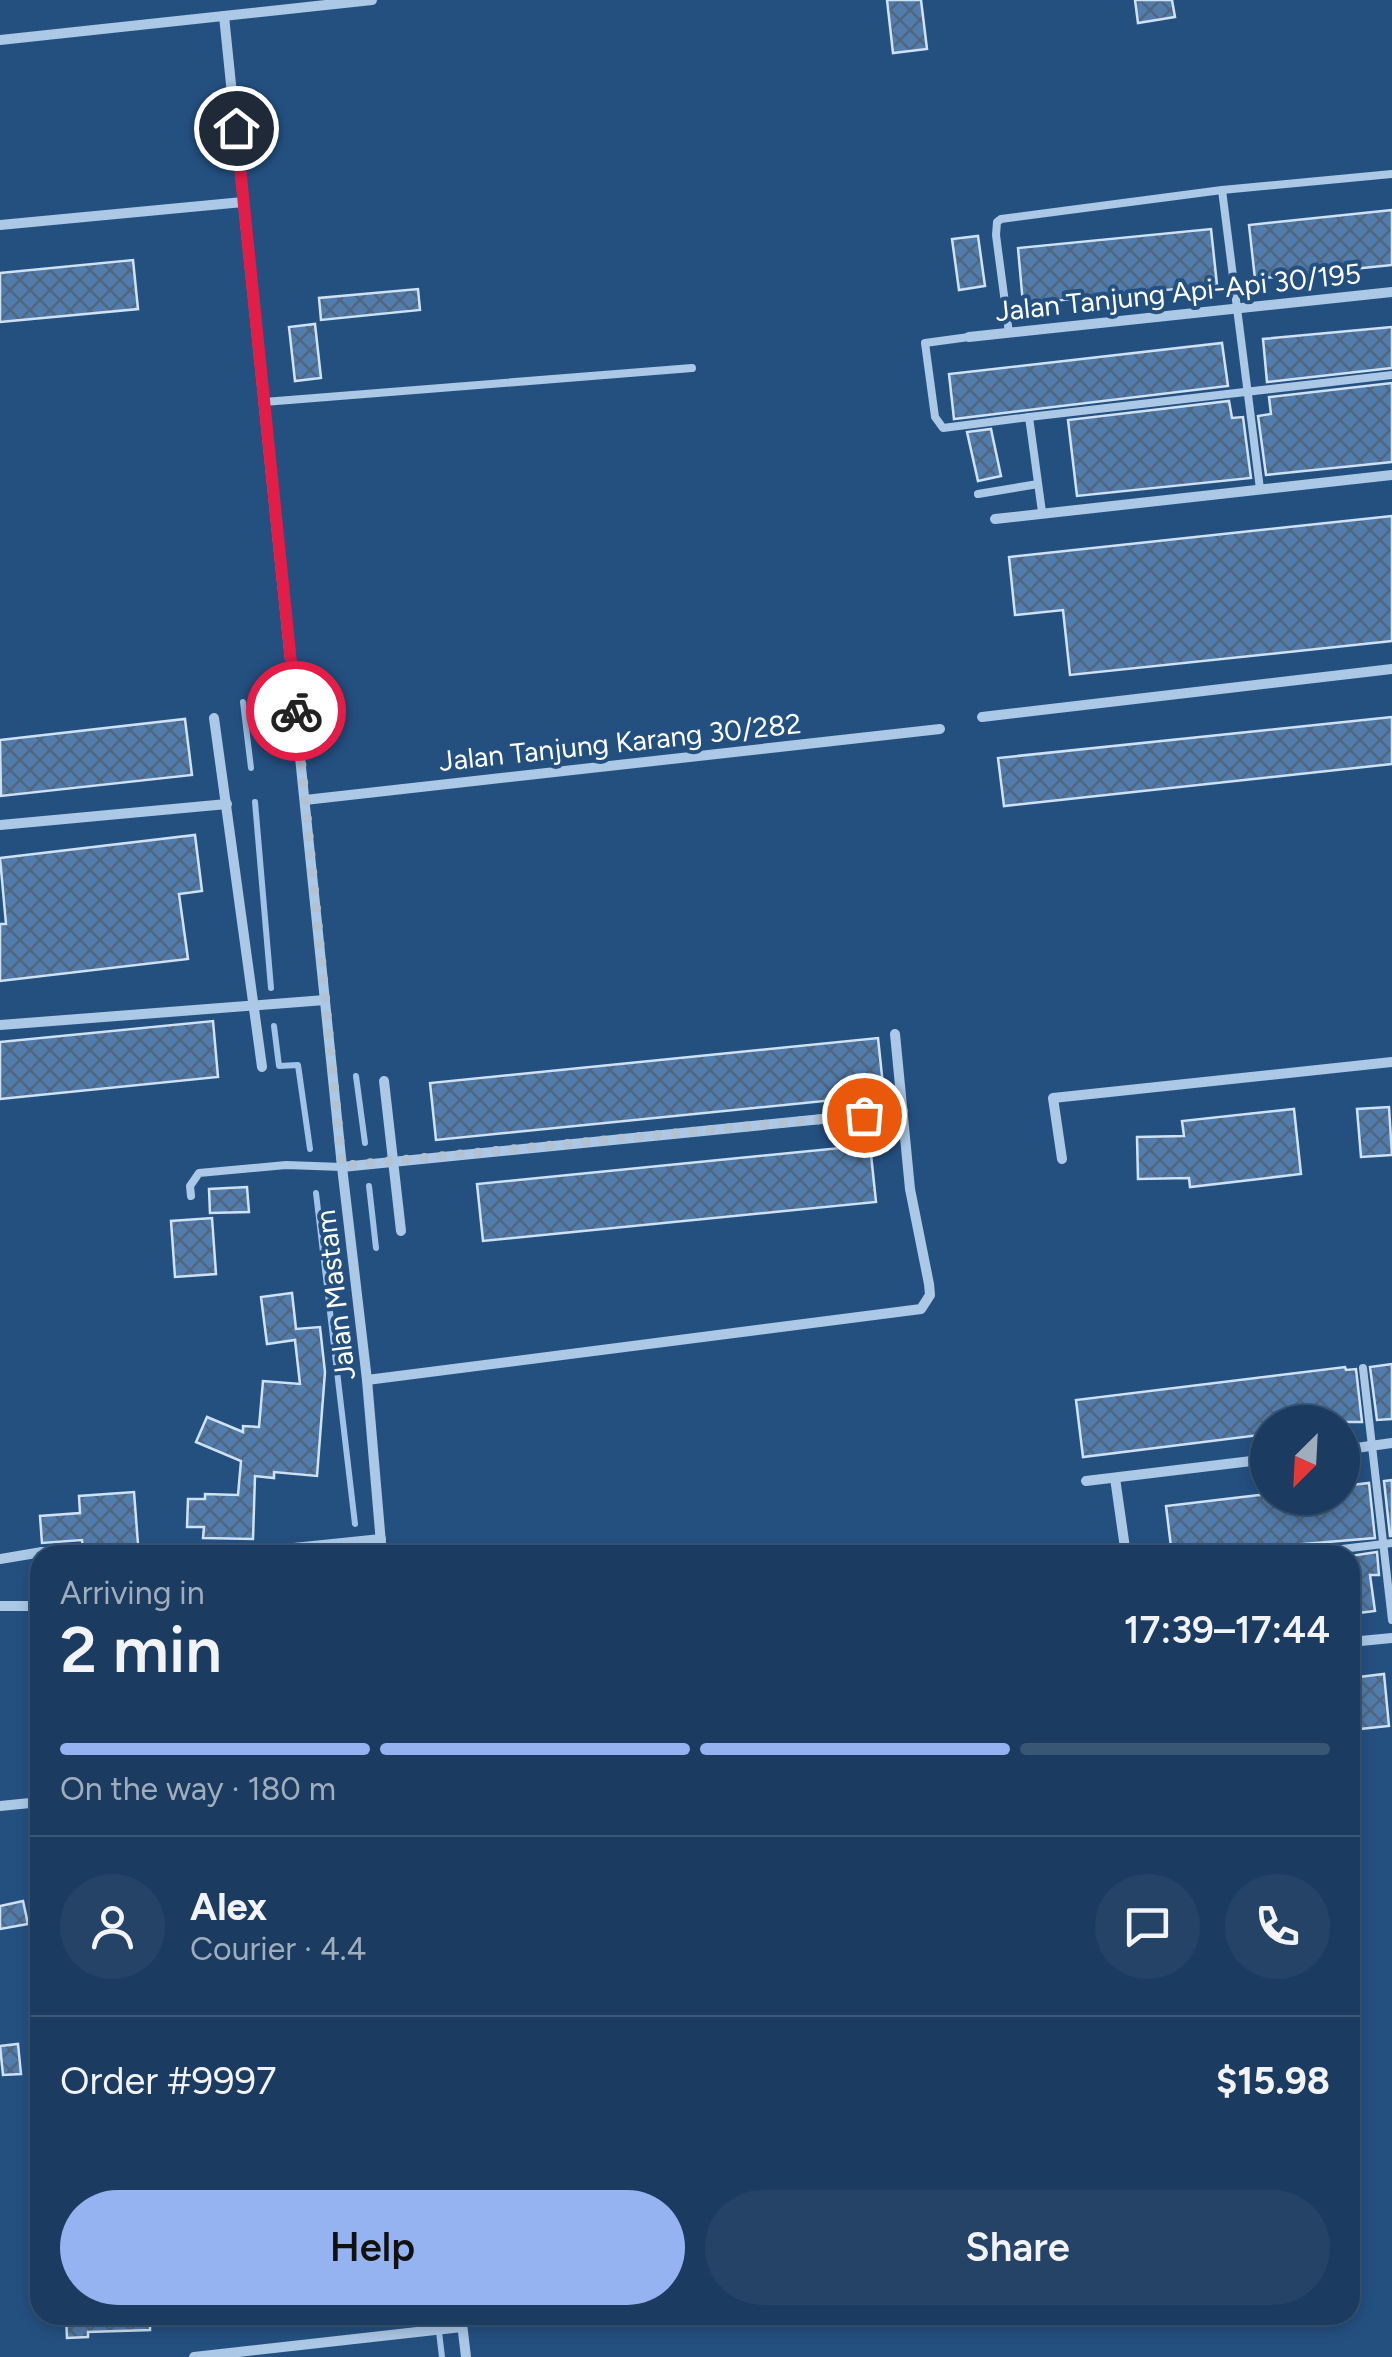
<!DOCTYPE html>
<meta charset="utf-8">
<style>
body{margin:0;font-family:Figtree,sans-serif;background:#244366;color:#f1f3f6;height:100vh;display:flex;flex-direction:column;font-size:38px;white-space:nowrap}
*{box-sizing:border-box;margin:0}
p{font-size:32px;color:#a0adbd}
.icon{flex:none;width:55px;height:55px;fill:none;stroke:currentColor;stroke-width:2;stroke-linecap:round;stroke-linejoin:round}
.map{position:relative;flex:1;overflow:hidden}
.sheet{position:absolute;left:30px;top:1545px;width:1330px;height:780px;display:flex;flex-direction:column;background:#1b3c60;border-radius:30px;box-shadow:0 5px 15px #0003,0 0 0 2px #395675}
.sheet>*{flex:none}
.needle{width:65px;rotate:204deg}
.tools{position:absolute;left:1250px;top:1405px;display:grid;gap:20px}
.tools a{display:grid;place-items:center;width:110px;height:110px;border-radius:50%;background:#1b3c60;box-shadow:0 5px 15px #0003,0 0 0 2px #395675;font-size:50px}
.pin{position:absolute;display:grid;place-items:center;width:85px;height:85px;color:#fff;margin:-42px;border:5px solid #fff;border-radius:50%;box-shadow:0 2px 10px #0007}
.courier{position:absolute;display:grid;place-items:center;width:100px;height:100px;margin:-50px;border:8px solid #e11d48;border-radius:50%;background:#fff;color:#222;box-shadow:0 2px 12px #0007}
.head em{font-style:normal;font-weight:600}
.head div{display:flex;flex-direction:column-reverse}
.head{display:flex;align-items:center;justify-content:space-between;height:170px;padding:0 30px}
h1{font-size:65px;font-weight:600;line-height:75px}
.bar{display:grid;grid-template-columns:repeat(4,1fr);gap:15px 10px;align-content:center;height:120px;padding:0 30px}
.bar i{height:12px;border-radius:8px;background:#395675}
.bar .active{background:#95b2f1}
.bar p{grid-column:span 4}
.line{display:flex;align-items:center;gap:25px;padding:0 30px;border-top:2px solid #395675}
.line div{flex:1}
.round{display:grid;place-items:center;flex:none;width:105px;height:105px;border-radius:52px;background:#244366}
.button{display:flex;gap:20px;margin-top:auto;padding:20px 30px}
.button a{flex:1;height:115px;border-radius:60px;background:#95b2f1;color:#111;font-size:40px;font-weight:600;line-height:115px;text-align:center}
.button a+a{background:#244366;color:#f1f3f6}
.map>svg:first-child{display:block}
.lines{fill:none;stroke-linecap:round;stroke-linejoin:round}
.stream{stroke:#a0c3e7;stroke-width:6}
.building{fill:url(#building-cross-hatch);stroke:#cfe2f5;stroke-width:2.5}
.service{stroke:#abc8e7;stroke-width:8}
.minor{stroke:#abc8e7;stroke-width:10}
.done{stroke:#b2c2d3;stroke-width:10;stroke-dasharray:0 18}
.route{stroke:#e11d48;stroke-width:12}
.labels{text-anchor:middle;stroke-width:8;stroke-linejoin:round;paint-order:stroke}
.street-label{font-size:28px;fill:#fff;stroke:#245080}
</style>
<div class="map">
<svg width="1392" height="2357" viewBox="0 0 1392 2357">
<defs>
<pattern id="building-cross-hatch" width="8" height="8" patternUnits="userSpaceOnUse" patternTransform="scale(2.5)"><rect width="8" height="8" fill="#517cab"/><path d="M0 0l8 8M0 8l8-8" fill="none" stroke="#4f6680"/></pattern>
</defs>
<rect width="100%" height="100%" fill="#245080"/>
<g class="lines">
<g class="stream">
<polyline points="243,702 251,768"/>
<polyline points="255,802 271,988"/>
<polyline points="274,1026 279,1066 298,1065 310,1149"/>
<polyline points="356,1076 365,1143"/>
<polyline points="369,1186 376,1248"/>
<polyline points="316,1193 355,1524"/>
<polyline points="437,2315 442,2357"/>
</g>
</g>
<g class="building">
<polygon points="887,0 921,0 927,49 893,53"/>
<polygon points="1135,0 1172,0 1175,17 1138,23"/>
<polygon points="1392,210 1392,265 1255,279 1249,225"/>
<polygon points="1211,229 1217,285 1023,304 1018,248"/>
<polygon points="978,236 985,286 959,290 952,239"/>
<polygon points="133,260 138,309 0,322 0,273"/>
<polygon points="418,289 420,310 321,320 319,298"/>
<polygon points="315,324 321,378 295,381 289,327"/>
<polygon points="1392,327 1392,368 1267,382 1263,339"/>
<polygon points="1222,343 1228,386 954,419 949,374"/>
<polygon points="1392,383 1392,462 1266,475 1258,416 1271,414 1269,397"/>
<polygon points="1229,401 1232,418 1243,417 1251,478 1077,496 1068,420"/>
<polygon points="991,429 1001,476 978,481 967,432"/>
<polygon points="1392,516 1392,641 1070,675 1063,610 1015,615 1009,557"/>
<polygon points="1392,717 1392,764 1004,806 998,758"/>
<polygon points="185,719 192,775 1,796 0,740"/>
<polygon points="195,835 202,891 179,894 188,959 0,981 0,924 6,924 0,858"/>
<polygon points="213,1021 218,1077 0,1099 0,1042"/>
<polygon points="878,1038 884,1095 436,1140 430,1083"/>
<polygon points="1389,1107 1392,1155 1361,1157 1357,1109"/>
<polygon points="1294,1109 1301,1174 1190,1187 1189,1178 1138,1179 1137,1137 1184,1136 1182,1121"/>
<polygon points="870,1145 876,1202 483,1241 477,1184"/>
<polygon points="247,1187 249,1212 210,1213 209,1189"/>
<polygon points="212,1218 216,1274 175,1277 171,1221"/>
<polygon points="292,1293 296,1329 320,1327 325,1372 317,1476 274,1472 274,1478 255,1476 253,1539 203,1538 204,1527 187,1527 188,1499 205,1499 205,1494 238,1495 241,1461 196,1442 207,1417 243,1432 243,1426 259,1427 263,1381 300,1384 295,1340 267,1344 261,1297"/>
<polygon points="1392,1364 1392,1419 1377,1420 1370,1367"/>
<polygon points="1345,1367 1346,1370 1356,1369 1362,1422 1268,1422 1268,1434 1083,1457 1076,1400"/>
<polygon points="1392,1480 1392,1536 1390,1536 1384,1481"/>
<polygon points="1369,1483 1375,1538 1172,1555 1166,1506 1268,1494 1268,1498 1342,1498 1342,1486"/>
<polygon points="134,1492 138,1544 83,1548 82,1540 42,1543 40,1516 80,1513 79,1496"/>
<polygon points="1377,1552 1379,1575 1370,1575 1375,1611 1350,1614 1350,1556"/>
<polygon points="1384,1674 1389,1726 1350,1730 1350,1678"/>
<polygon points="23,1901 28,1924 0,1929 0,1906"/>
<polygon points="18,2044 21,2074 3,2075 0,2046"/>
<polygon points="66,2315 150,2315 150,2330 88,2332 88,2337 67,2338"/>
</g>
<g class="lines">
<g class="service">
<polyline points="1222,190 1260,489"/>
<polyline points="1009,333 996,235 997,222 1001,219 1222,190 1392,174"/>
<polyline points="969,337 925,343 935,417 943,428 1029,417 1042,512"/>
<polyline points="264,402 692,368"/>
<polyline points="1029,417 1392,375"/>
<polyline points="978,494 1038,484"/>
<polyline points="191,1196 190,1186 199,1173 286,1165 342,1167"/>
<polyline points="1363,1368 1392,1620"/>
<polyline points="1292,1555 1392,1543"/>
</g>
<g class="minor">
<polyline points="224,16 342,1167 367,1380 382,1555"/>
<polyline points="0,40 372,0"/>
<polyline points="0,225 243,202"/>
<polyline points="969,337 1392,292"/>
<polyline points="995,519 1392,475"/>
<polyline points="982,717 1392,669"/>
<polyline points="214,718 262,1067"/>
<polyline points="305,800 940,729"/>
<polyline points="0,825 227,804"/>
<polyline points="0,1025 325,1000"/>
<polyline points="384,1081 401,1231"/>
<polyline points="1062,1159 1053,1098 1392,1062"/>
<polyline points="342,1167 903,1111"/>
<polyline points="367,1380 921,1309 930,1295 929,1284 910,1189 895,1034"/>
<polyline points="1342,1450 1392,1443"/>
<polyline points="1115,1478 1126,1555"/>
<polyline points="1086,1481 1268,1459"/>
<polyline points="225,1555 381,1539"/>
<polyline points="0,1559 42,1552 65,1555"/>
<polyline points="0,1606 40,1606"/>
<polyline points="1350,1642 1392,1638"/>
<polyline points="0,1806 40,1802"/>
<polyline points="33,1894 40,1893"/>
<polyline points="461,2315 466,2357"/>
<polyline points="194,2357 462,2327"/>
</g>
</g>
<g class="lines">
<polyline class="done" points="296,711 342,1166 864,1115"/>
<polyline class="route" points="236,128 296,711"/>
</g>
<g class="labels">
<g class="street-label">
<text transform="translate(1178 292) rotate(-6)" y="10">Jalan Tanjung Api-Api 30/195</text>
<text transform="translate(620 742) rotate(-6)" y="10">Jalan Tanjung Karang 30/282</text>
<text transform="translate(335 1295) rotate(-97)" y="10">Jalan Mastam</text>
</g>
</g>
</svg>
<div class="tools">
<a><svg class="needle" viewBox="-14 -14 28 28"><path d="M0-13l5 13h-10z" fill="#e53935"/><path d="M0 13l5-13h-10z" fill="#a0adbd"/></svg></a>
</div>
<div class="pin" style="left:864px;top:1115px;background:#ea580c"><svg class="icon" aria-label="bag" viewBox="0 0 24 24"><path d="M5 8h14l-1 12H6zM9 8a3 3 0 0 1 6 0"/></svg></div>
<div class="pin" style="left:236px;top:128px;background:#1f2937"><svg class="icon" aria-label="home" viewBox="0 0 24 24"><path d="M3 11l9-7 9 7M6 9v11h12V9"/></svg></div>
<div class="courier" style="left:296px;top:711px"><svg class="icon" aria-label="bike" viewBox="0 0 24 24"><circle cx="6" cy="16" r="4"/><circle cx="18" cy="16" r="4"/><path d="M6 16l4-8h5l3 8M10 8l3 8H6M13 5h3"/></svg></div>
<section class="sheet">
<div class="head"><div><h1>2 min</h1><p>Arriving in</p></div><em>17:39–17:44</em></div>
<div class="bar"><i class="active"></i><i class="active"></i><i class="active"></i><i></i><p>On the way · 180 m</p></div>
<div class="line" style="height:180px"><a class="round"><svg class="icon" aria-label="person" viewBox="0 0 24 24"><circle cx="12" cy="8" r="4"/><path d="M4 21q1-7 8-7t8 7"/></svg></a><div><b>Alex</b><p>Courier · 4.4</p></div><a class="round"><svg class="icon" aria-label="chat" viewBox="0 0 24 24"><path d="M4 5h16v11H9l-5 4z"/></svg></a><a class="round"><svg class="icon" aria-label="phone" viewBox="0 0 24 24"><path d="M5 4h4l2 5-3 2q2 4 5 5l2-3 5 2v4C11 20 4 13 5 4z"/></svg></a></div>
<div class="line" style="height:130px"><div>Order #9997</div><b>$15.98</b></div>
<div class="button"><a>Help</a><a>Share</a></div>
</section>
</div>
